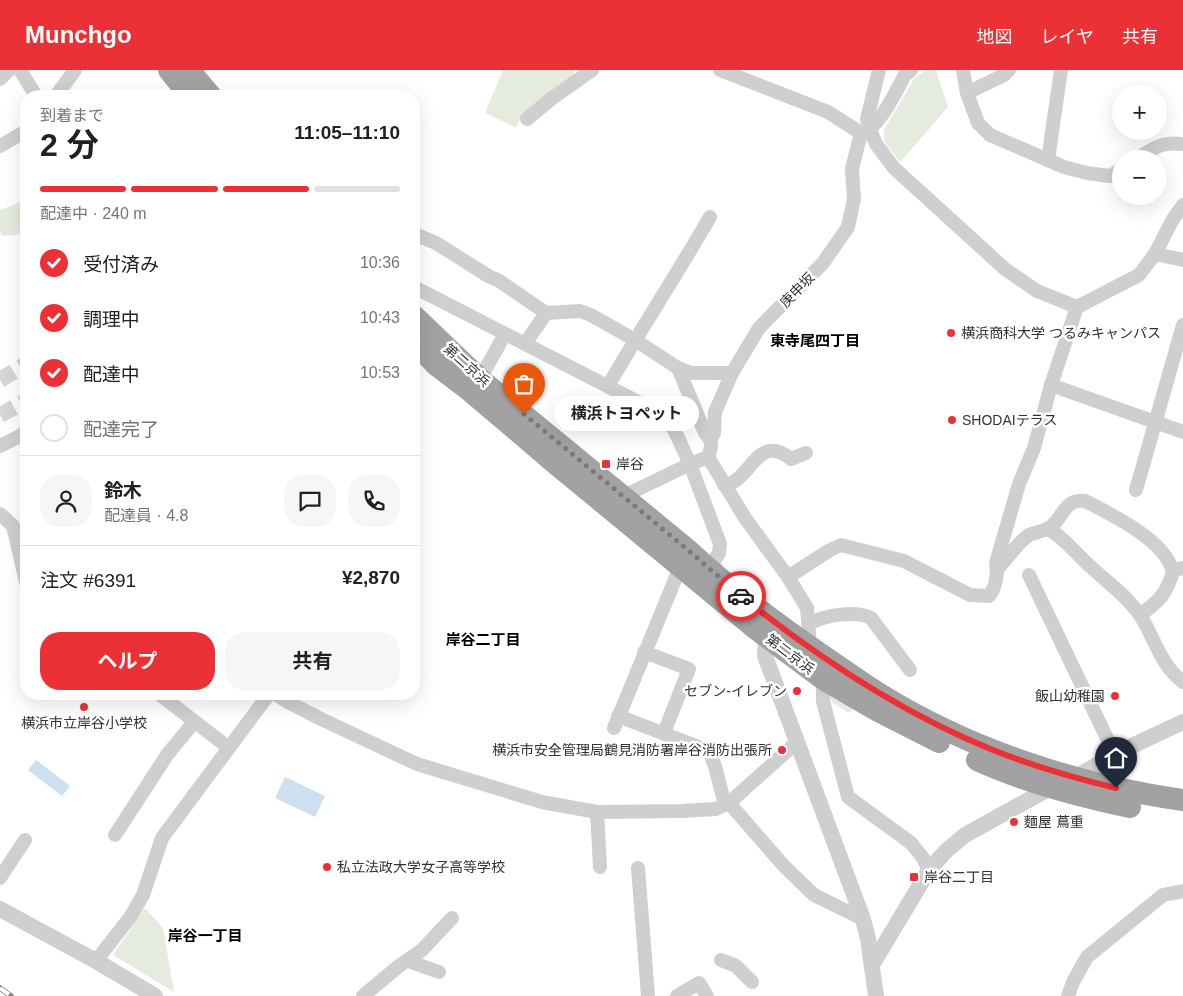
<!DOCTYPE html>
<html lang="ja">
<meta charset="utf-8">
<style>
body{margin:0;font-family:Helvetica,"Noto Sans JP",sans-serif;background:#f6f6f6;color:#202124;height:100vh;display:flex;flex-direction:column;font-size:19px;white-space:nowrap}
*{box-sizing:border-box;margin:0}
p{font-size:16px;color:#757577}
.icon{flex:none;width:28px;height:28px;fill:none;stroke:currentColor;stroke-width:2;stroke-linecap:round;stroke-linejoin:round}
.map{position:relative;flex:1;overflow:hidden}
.side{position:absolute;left:20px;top:20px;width:400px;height:610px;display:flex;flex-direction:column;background:#fff;border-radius:20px;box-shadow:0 5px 20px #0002}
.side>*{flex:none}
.fabs{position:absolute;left:1112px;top:15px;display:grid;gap:10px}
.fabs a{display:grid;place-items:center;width:55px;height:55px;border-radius:50%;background:#fff;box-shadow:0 5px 20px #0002;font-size:25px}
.pin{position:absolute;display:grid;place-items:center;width:42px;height:42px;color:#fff;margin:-51px -21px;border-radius:50% 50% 50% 0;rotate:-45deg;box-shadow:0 0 5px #0007}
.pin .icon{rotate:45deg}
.courier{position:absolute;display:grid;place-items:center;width:50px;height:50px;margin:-25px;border:4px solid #ec3136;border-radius:50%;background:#fff;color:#222;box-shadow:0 1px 6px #0007}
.bubble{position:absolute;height:35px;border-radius:18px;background:#fff;box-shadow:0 5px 20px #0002;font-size:16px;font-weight:700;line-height:35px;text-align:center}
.head em{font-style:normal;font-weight:700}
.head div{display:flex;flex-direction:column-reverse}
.head{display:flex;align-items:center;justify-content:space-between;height:85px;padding:0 20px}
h1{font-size:32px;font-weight:700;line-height:38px}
.bar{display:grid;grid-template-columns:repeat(4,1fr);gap:8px 5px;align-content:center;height:60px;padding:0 20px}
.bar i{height:6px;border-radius:4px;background:#e0e0e0}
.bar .on{background:#ec3136}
.bar p{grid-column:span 4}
.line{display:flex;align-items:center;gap:12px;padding:0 20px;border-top:1px solid #e0e0e0}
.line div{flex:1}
.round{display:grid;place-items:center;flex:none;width:52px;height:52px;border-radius:20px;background:#f6f6f6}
ol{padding:0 20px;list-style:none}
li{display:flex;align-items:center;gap:15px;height:55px}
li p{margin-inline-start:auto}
li .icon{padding:5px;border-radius:50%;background:#ec3136;color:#fff;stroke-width:4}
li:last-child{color:#757577}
li i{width:28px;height:28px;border:2px solid #e0e0e0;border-radius:50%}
.button{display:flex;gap:10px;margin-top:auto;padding:10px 20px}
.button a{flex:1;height:58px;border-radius:20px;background:#ec3136;color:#fff;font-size:20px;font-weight:700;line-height:58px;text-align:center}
.button a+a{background:#f6f6f6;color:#202124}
header{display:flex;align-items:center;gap:30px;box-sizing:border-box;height:70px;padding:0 25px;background:#ec3136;color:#fff}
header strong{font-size:24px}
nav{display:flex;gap:28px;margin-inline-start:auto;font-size:18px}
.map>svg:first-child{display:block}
.green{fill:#e5ecde}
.water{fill:#cde0ef}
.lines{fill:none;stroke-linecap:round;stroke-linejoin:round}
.tertiary-tunnel{stroke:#d6d6d6;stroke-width:16;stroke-dasharray:16 8;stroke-linecap:butt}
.minor{stroke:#cfcfcf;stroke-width:14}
.tertiary{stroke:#cfcfcf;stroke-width:16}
.trunk{stroke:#a2a2a2;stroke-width:22}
.rail-casing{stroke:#878787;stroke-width:5.5}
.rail{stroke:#fff;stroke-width:4;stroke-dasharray:11;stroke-linecap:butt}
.done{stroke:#7a7a7a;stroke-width:5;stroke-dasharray:0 9}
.route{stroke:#ec3136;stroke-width:6}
.poi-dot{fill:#ec3136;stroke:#fff;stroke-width:2}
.labels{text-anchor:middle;stroke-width:5;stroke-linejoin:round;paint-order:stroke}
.street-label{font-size:14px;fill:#323232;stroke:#fff}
.poi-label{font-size:14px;fill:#323232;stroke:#fff;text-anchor:start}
.neighbourhood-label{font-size:15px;font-weight:bold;fill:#000;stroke:#fff}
</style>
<header>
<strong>Munchgo</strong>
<nav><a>地図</a><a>レイヤ</a><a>共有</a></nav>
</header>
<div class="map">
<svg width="1183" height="926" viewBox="0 0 1183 926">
<rect width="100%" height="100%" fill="#fff"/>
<g class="green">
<polygon points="503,0 573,0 575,7 528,40 515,57 485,43"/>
<polygon points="927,0 936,0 948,37 900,92 884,71 884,60 915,7"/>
<polygon points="26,130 26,164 2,166 0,162 0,140"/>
<polygon points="828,625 854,638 849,643 833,633"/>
<polygon points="145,838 163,858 174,922 113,885"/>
</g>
<g class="water">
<polygon points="36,690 70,716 62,726 28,700"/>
<polygon points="285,707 325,726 315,747 275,728"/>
</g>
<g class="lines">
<g class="tertiary-tunnel">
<polyline points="0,310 26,294"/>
<polyline points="0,345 26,331"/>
</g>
<g class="minor">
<polyline points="20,0 36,26"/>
<polyline points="720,0 828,42 861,63"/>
<polyline points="879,0 867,49 870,60 876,74 894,98 1005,199 1037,221 1077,237"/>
<polyline points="963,0 967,23 978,53 990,65 1064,97 1087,103 1110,106 1121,100"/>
<polyline points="0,9 9,0"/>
<polyline points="967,23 1004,5 1009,0"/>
<polyline points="56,26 75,0"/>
<polyline points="527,49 551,29 592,0"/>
<path d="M864,62C880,56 896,21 905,5L911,0"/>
<polyline points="0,76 26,61"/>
<path d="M1137,89C1154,77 1162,72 1183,74"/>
<polyline points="1048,90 1061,0"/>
<polyline points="414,164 436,173 490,207 498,210 546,243"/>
<polyline points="1155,184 1183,190"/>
<polyline points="414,217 644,335 674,359 690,394 720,474 719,483 709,499"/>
<path d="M525,274L546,243L580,241L591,245L635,270L678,298L705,363C713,372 712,376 708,387L690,394L624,426"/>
<polyline points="678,298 692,303 732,303"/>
<polyline points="475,314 480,309 505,264"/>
<polyline points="1051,315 1183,362"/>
<path d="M608,316C641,259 677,204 710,147"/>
<polyline points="674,359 691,330"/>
<polyline points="711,369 714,363 715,342 732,303 759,258 823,193 848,157 854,129 852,99 861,63"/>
<polyline points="0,376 20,366 26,361"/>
<polyline points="708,387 745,448 788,507 807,538 810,577"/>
<path d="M724,415C751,413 756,361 791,389L806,383"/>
<polyline points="1136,420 1183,255"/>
<polyline points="0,444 13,456 26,512"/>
<path d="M1048,459C1065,468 1076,484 1091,497C1108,513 1126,525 1140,545C1154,567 1161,596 1183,612"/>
<path d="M997,500C1006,490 1018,472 1029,465C1035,462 1041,462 1047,459C1063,452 1062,428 1085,431C1114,446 1163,469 1173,501"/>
<polyline points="1029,505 1115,685"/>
<path d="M788,507L830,480L841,475L904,491L970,525L989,526C996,518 998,503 996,493L1019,414L1034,378L1051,315L1077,237L1139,205L1155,184L1173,149L1183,135"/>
<path d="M1140,545C1158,532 1167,524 1173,501L1183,498"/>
<path d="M809,554C824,545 856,540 871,548L910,600"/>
<polyline points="644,582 689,599 664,663"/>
<polyline points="823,609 823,631 848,727 911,773 923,788 929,800"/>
<polyline points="159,624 229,678"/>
<polyline points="275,624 288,632 321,649 417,694 542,732 597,742 681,741 716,739 729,733 796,673"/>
<polyline points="618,646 709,681 715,696 725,735"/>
<polyline points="614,658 681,495"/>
<polyline points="729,733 784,796 814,825 863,849"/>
<polyline points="597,742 600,797"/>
<polyline points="115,765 167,685 194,652"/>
<polyline points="638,798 648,926"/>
<polyline points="0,808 25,770"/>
<polyline points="721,890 736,896 752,912"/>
<polyline points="96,891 131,846 143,825 162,768 269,624"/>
<polyline points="408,891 439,902"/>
<polyline points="363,926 399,896 422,880 452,848"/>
<polyline points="677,926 699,913 707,926"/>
<polyline points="1068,926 1073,912 1087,887 1163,825 1183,821"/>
</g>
<g class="tertiary">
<polyline points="771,558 766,567 765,586 863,849 868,869 876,926"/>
<polyline points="0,839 96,891 155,926"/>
<polyline points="872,895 929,800 946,781 965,765 1052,717 1074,708 1119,682 1183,652"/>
</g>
<g class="trunk">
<polyline points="169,0 190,26"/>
<polyline points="189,0 211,26"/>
<path d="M414,246L480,309L688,480C730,519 775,553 822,585C841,598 859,611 878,623C970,680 1077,715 1183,730"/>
<polyline points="414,272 436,295 469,320 556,394 756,559 823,609 878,641 939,672"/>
<path d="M977,690C1025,712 1078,726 1130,737"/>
</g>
<g class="rail-casing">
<polyline id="rail" points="0,918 11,926"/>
</g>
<use href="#rail" class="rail"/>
</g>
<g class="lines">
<polyline class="done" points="524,344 688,480 741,526"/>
<path class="route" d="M741,526C817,587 903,644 993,680C1033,696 1074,708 1116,718"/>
</g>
<g class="poi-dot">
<circle cx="951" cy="263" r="5"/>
<circle cx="952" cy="350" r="5"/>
<rect x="601" y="389" width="10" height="10" rx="2.5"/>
<circle cx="797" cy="621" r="5"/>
<circle cx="1115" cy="626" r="5"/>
<circle cx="84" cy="637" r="5"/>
<circle cx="782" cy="680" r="5"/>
<circle cx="1014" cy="752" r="5"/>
<circle cx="327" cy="797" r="5"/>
<rect x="909" y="802" width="10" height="10" rx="2.5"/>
</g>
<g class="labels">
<g class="street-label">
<text transform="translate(797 220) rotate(-46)" y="5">庚申坂</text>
<text transform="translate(467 295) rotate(42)" y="5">第二京浜</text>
<text transform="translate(790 584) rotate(37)" y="5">第二京浜</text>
</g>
<g class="poi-label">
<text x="961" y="268">横浜商科大学 つるみキャンパス</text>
<text x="962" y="355">SHODAIテラス</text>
<text x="616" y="399">岸谷</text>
<text x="787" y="626" text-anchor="end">セブン-イレブン</text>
<text x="1105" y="631" text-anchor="end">飯山幼稚園</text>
<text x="84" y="658" text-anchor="middle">横浜市立岸谷小学校</text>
<text x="772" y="685" text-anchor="end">横浜市安全管理局鶴見消防署岸谷消防出張所</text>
<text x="1024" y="757">麵屋 蔦重</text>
<text x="337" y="802">私立法政大学女子高等学校</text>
<text x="924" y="812">岸谷二丁目</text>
</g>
<g class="neighbourhood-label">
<text x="815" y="276">東寺尾四丁目</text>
<text x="483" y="575">岸谷二丁目</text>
<text x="205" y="871">岸谷一丁目</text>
</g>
</g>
</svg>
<div class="fabs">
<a>+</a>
<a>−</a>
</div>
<div class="pin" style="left:524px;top:344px;background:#ea580c"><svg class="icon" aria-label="bag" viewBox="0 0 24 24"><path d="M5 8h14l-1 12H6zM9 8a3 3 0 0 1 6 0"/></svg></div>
<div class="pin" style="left:1116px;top:718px;background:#1f2937"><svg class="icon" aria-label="home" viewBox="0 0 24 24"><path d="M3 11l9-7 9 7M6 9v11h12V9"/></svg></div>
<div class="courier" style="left:741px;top:526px"><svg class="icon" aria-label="car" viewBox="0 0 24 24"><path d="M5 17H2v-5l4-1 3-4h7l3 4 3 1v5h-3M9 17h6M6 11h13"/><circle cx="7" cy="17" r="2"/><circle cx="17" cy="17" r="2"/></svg></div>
<div class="bubble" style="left:554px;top:326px;width:145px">横浜トヨペット</div>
<section class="side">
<div class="head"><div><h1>2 分</h1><p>到着まで</p></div><em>11:05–11:10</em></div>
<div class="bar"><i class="on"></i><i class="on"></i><i class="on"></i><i></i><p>配達中 · 240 m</p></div>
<ol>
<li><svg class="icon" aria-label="check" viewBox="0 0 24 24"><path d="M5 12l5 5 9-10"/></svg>受付済み<p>10:36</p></li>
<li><svg class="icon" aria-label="check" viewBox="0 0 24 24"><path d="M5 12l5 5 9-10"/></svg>調理中<p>10:43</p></li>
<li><svg class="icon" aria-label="check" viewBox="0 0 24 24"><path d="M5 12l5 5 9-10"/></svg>配達中<p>10:53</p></li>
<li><i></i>配達完了</li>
</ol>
<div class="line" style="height:90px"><a class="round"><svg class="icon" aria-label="person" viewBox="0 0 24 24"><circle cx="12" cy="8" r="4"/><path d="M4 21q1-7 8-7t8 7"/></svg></a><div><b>鈴木</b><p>配達員 · 4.8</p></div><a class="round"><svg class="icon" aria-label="chat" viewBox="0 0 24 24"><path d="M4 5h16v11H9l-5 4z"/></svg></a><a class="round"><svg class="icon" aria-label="phone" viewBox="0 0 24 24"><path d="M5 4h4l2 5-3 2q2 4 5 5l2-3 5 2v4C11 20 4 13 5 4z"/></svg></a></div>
<div class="line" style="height:65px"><div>注文 #6391</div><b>¥2,870</b></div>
<div class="button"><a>ヘルプ</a><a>共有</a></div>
</section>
</div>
